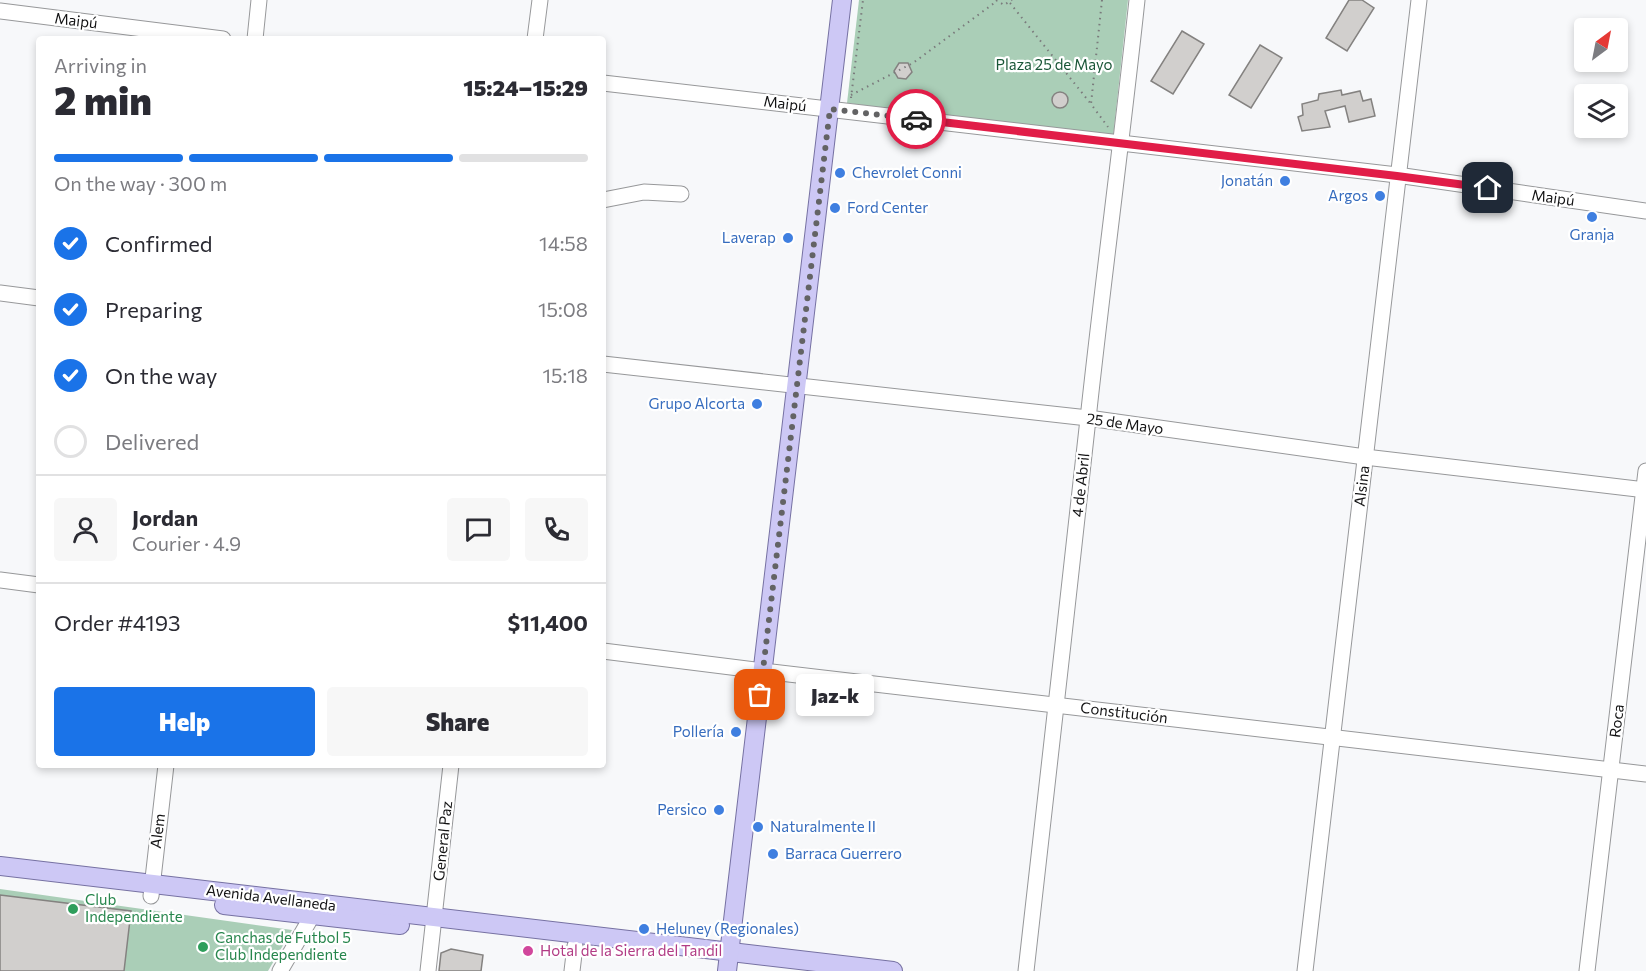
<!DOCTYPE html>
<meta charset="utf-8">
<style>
body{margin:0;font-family:Commissioner,sans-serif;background:#f7f7f7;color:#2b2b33;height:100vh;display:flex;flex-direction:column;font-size:22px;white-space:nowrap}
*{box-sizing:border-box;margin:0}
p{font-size:20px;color:#7c7c81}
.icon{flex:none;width:33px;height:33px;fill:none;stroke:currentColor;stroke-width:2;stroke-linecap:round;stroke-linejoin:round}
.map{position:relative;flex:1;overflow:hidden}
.details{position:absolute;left:36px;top:36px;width:570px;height:732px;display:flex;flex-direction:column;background:#fff;border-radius:6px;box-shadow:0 3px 9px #0003}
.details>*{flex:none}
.needle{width:39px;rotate:32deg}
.fabs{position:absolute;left:1574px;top:18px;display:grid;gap:12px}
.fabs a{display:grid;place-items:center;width:54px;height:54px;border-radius:6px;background:#fff;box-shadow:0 3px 9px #0003;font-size:30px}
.pin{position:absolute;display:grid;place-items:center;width:51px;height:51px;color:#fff;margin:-26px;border-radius:12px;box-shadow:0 3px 9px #0006}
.courier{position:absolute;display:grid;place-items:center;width:60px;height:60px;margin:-30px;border:4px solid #e11d48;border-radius:50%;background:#fff;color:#222;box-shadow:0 2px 8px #0007}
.bubble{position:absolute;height:42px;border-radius:6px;background:#fff;box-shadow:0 3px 9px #0003;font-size:20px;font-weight:800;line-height:42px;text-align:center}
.headline em{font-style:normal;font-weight:800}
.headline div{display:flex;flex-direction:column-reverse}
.headline{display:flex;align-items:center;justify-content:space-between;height:102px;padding:0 18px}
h1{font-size:39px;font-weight:800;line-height:45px}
.bar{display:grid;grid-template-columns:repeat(4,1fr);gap:9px 6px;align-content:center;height:72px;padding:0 18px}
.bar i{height:8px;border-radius:4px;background:#e1e1e2}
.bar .on{background:#1a73e8}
.bar p{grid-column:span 4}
.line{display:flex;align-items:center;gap:15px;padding:0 18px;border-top:2px solid #e1e1e2}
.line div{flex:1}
.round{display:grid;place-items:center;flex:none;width:63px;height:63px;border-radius:6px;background:#f7f7f7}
ol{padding:0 18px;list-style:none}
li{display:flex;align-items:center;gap:18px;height:66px}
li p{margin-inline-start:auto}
li .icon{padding:6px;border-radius:50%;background:#1a73e8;color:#fff;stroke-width:4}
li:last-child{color:#7c7c81}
li i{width:33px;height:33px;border:3px solid #e1e1e2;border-radius:50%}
.action{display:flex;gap:12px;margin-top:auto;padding:12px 18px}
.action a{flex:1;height:69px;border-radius:6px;background:#1a73e8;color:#fff;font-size:24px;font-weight:800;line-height:69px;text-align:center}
.action a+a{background:#f7f7f7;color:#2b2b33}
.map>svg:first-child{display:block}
.green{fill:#aaceb7}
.building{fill:#d1cfcd;stroke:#848280;stroke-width:1.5}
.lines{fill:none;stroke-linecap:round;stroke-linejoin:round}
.minor-casing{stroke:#97989a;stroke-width:17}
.major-casing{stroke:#7671a2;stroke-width:20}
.path{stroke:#7a7b7c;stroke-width:2;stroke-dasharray:1.5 4.5;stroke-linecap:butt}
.minor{stroke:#fff;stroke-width:15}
.major{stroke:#cdc8f5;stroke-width:18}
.done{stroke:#636364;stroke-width:6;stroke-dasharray:0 10.8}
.route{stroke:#e11d48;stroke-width:8}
.shop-dot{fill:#3f7fe0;stroke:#fff;stroke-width:2}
.leisure-dot{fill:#2e9e5b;stroke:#fff;stroke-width:2}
.hotel-dot{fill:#d1479c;stroke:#fff;stroke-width:2}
.labels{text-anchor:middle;stroke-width:4.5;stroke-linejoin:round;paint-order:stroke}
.street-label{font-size:15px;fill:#131314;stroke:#fff}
.park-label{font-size:15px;fill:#195637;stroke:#fff}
.shop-label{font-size:15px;fill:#366cbe;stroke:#fff;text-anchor:end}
.leisure-label{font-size:15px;fill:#27864d;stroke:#fff;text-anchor:start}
.hotel-label{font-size:15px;fill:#b23c85;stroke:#fff;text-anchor:start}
</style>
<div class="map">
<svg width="1646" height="971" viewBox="0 0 1646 971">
<rect width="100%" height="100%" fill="#f7f8fa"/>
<g class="green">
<polygon points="859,0 1128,0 1113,138 847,103"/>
<polygon points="0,889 292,930 268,971 0,971"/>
</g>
<g class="building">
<polygon points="1349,0 1362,0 1374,8 1347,51 1326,38"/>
<polygon points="1182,31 1204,44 1173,94 1151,81"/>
<polygon points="1260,45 1282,58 1251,108 1229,95"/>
<polygon points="899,63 908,63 912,72 906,79 898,78 894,71"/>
<polygon points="1341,90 1342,95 1360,91 1363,101 1371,99 1375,116 1349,122 1345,106 1325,111 1330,127 1302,131 1298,117 1303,115 1302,104 1318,100 1319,94"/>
<circle cx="1060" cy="100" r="8"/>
<polygon points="0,895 131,911 124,971 0,971"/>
<polygon points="451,949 483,955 481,971 439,971 441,953"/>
</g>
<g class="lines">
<g class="minor-casing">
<g id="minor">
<polyline points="0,11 223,39"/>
<polyline points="255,39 259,0"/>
<polyline points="535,39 540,0"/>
<polyline points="603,83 1397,175 1646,211"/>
<polyline points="603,200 644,192 681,194"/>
<polyline points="0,293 39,298"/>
<polyline points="603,364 1088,418 1365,457 1646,490"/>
<polyline points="0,580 39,585"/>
<polyline points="603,651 763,671 1646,774"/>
<polyline points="151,896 166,765"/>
<polyline points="280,971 312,916"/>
<polyline points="428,971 451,765"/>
<polyline points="572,971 575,946"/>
<path d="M1026,971C1048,787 1067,603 1088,419C1103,280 1122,140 1137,0"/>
<polyline points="1305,971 1419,0"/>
<polyline points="1587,971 1646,471"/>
</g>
</g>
<g class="major-casing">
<g id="major">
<polyline points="0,866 893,971"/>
<polyline points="224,905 400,925"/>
<polyline points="727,971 842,0"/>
</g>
</g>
<g class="path">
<polyline points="996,0 1004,5 1012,0"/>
<polyline points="1102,0 1091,104 1108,127"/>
<polyline points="1010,3 1091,104"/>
<polyline points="851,95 913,63 997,1"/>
<polyline points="851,98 863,0"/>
</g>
<use href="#minor" class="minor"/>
<use href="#major" class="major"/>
</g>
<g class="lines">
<polyline class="done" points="760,695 830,109 916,119"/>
<polyline class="route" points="916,119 1397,176 1488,188"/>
</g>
<g class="shop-dot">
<circle cx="840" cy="173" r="6"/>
<circle cx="1285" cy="181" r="6"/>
<circle cx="1380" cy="196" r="6"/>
<circle cx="835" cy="208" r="6"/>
<circle cx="1592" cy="217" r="6"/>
<circle cx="788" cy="238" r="6"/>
<circle cx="757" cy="404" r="6"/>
<circle cx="736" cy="732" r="6"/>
<circle cx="719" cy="810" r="6"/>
<circle cx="758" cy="827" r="6"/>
<circle cx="773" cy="854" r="6"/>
<circle cx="644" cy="929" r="6"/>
</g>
<g class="leisure-dot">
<circle cx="73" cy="909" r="6"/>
<circle cx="203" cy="947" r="6"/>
</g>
<circle class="hotel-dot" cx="528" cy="951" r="6"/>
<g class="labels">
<g class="street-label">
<text transform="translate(76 21) rotate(7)" y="5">Maipú</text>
<text transform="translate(785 104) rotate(7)" y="5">Maipú</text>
<text transform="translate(1553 198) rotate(8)" y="5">Maipú</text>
<text transform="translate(1125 424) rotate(8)" y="5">25 de Mayo</text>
<text transform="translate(1081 485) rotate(-84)" y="5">4 de Abril</text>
<text transform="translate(1362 486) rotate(-83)" y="5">Alsina</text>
<text transform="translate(1124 713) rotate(7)" y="5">Constitución</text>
<text transform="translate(1617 721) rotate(-83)" y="5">Roca</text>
<text transform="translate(158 831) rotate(-83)" y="5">Alem</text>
<text transform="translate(443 841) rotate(-84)" y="5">General Paz</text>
<text transform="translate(271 898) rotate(7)" y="5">Avenida Avellaneda</text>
</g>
<g class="park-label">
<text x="1054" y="70">Plaza 25 de Mayo</text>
</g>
<g class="shop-label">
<text x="852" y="178" text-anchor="start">Chevrolet Conni</text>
<text x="1273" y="186">Jonatán</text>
<text x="1368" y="201">Argos</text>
<text x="847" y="213" text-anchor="start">Ford Center</text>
<text x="1592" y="240" text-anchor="middle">Granja</text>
<text x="776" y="243">Laverap</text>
<text x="745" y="409">Grupo Alcorta</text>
<text x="724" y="737">Pollería</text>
<text x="707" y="815">Persico</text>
<text x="770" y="832" text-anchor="start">Naturalmente II</text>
<text x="785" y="859" text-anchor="start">Barraca Guerrero</text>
<text x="656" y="934" text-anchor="start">Heluney (Regionales)</text>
</g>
<g class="leisure-label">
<text x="85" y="905">Club<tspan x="85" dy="17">Independiente</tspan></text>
<text x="215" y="943">Canchas de Futbol 5<tspan x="215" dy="17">Club Independiente</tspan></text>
</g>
<g class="hotel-label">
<text x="540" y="956">Hotal de la Sierra del Tandil</text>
</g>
</g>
</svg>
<div class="fabs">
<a><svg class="needle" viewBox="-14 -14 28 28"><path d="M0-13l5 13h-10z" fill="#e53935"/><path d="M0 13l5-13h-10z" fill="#7c7c81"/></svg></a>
<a><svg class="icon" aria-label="layers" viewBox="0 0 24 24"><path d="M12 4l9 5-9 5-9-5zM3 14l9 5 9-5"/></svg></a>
</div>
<div class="pin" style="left:760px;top:695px;background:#ea580c"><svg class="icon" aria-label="bag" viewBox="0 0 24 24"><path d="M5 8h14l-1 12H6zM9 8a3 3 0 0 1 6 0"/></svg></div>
<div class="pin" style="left:1488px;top:188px;background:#1f2937"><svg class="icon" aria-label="home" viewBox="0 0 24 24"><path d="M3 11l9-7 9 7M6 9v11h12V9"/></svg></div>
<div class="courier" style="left:916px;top:119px"><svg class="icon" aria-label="car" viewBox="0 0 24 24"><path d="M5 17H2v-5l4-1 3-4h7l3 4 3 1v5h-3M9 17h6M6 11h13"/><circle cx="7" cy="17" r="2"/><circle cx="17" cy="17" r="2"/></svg></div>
<div class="bubble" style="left:796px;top:674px;width:78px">Jaz-k</div>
<section class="details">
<div class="headline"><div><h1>2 min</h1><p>Arriving in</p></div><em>15:24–15:29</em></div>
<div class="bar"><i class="on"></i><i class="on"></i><i class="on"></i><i></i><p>On the way · 300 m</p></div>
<ol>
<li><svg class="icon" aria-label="check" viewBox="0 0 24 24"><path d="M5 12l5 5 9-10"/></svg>Confirmed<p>14:58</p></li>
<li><svg class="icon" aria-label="check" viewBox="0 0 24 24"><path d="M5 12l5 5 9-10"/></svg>Preparing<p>15:08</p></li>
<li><svg class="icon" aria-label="check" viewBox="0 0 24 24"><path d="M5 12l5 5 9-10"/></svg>On the way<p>15:18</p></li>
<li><i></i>Delivered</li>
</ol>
<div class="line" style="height:108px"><a class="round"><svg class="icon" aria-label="person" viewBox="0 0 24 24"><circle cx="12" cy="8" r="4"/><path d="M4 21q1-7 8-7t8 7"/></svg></a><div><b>Jordan</b><p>Courier · 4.9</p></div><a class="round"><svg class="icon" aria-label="chat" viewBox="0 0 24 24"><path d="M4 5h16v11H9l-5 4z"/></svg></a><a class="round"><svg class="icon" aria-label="phone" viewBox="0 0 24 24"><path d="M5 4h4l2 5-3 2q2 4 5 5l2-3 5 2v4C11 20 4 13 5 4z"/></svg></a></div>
<div class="line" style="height:78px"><div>Order #4193</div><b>$11,400</b></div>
<div class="action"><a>Help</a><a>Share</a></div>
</section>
</div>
